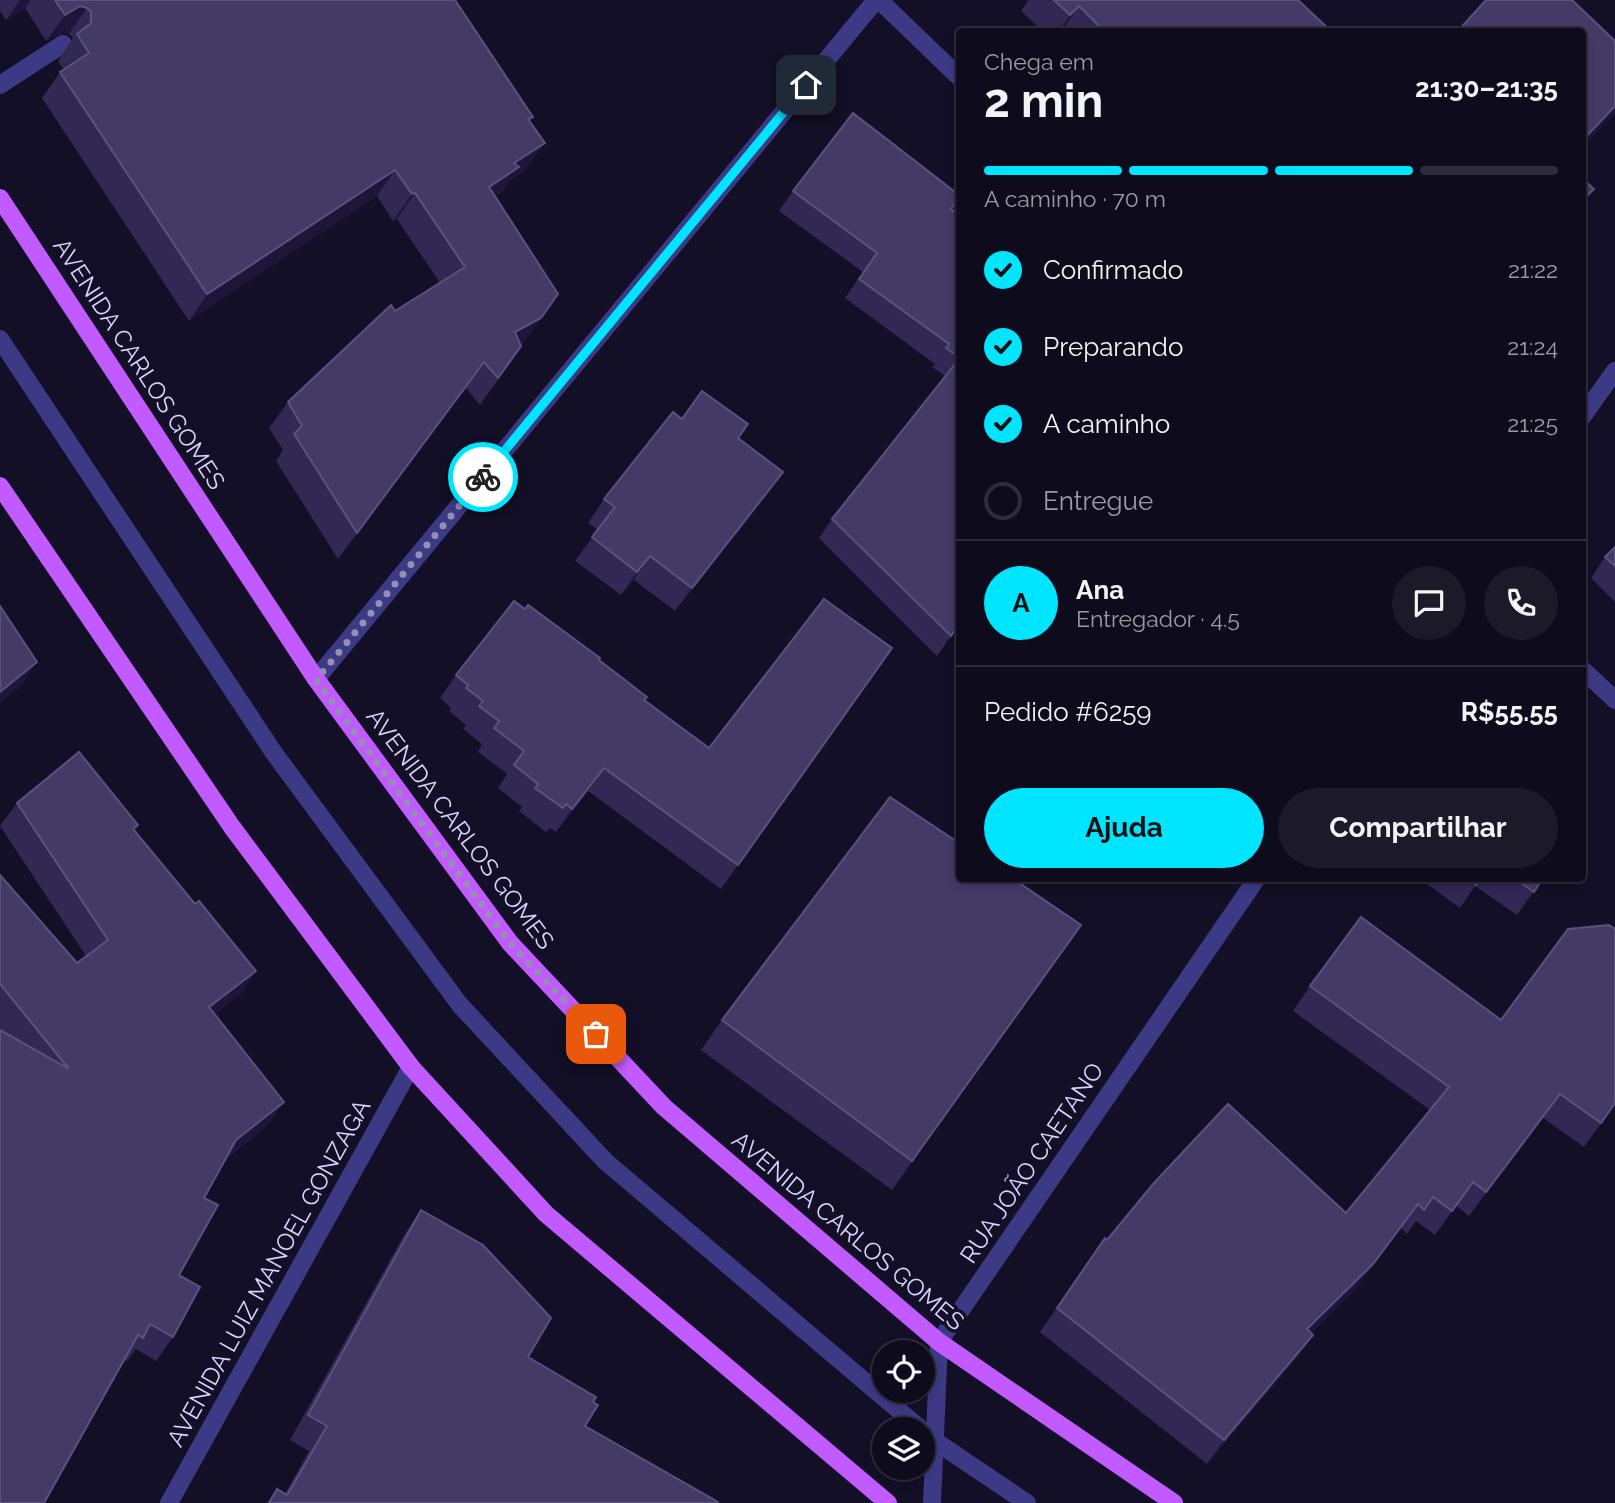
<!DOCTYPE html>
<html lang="pt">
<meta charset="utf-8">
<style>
body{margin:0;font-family:Raleway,sans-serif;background:#1c1929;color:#f1f3f6;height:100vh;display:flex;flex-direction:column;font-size:26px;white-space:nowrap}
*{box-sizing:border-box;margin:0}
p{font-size:23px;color:#9b9ba3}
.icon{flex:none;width:38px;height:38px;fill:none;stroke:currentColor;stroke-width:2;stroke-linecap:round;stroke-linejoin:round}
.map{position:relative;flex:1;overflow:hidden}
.drawer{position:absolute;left:956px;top:28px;width:630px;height:854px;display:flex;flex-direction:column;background:#0e0b1c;border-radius:7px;box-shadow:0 4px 10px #0003,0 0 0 2px #2e2b3b}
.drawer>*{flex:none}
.fabs{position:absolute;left:872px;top:1340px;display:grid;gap:14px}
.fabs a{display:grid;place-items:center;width:63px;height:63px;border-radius:50%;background:#0e0b1c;box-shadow:0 4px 10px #0003,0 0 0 2px #2e2b3b;font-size:35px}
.pin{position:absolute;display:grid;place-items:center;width:60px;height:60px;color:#fff;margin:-30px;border-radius:14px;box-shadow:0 4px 10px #0006}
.courier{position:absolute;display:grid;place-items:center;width:70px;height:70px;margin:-35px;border:5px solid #00e5ff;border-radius:50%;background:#fff;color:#222;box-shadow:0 2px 9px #0007}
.head em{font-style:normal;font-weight:700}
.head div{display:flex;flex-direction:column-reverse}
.head{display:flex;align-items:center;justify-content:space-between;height:119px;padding:0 28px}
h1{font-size:46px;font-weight:700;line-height:52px}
.bar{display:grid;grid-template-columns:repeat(4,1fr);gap:10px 7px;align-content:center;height:84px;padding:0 28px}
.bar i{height:9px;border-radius:5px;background:#2e2b3b}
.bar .current{background:#00e5ff}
.bar p{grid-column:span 4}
.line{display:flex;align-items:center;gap:18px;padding:0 28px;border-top:2px solid #2e2b3b}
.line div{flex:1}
.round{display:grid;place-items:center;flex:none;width:74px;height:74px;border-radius:37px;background:#1c1929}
ol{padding:0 28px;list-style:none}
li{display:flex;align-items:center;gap:21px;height:77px}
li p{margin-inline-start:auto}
li .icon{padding:7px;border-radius:50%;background:#00e5ff;color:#111;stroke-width:4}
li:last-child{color:#9b9ba3}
li i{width:38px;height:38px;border:4px solid #2e2b3b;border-radius:50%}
.button{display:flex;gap:14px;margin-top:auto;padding:14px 28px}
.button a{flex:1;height:80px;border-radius:42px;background:#00e5ff;color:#111;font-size:28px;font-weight:700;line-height:80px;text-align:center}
.button a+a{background:#1c1929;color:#f1f3f6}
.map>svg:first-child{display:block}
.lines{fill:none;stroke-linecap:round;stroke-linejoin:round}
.service{stroke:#3d3a85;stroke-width:18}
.minor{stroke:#3d3a85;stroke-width:18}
.tertiary{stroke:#3d3a85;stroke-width:18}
.primary{stroke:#c25bff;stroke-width:18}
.wall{fill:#312854}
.shaded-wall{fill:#1d163a}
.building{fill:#433a66;stroke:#5a527e;stroke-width:2}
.done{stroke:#948fb3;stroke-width:7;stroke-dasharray:0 12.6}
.route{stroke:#00e5ff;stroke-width:9}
.labels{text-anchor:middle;stroke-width:7;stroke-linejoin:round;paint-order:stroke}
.street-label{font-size:24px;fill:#d9d4ff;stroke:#130f26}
</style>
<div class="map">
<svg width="1615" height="1503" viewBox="0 0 1615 1503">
<rect width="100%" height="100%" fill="#130f26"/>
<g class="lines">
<g class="service">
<polyline points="0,85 63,44"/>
<polyline points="0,339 274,753 460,1005 605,1161 935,1441 1027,1503"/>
</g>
<g class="minor">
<polyline points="879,0 959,77"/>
<polyline points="1582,417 1615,371"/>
<polyline points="1582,669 1615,700"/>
<polyline points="939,1342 1257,878"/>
<polyline points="169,1503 411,1067"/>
</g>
<g class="tertiary">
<polyline points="316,679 876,0"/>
<polyline points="932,1503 939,1342"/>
</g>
<g class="primary">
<polyline points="0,198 316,679 510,943 664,1107 939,1342 1174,1503"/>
<polyline points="0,486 232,827 411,1067 546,1214 888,1503"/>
</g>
</g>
<g class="wall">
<polygon points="0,0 455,0 533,117 530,121 526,169 510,180 501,193 495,197 523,345 480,405 466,388 338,559 276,461 283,450 269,428 288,402 395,311 440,283 397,219 393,221 377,196 189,321 42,98 60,72 64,70 58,61 73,38 69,34 62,33 46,41 25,8 6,20 0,11"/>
<polygon points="1027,0 1298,0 1332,32 1043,32 1021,11 1028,1"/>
<polygon points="793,191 951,210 959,215 959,633 955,630 937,656 819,538 832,519 945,376 932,367 935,364 845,298 863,272 779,211"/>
<polygon points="682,419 748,424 738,438 766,496 675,611 634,580 621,595 575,561 598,530 588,523 604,499"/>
<polygon points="1615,547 1615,602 1591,578 1605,557"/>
<polygon points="525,609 599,660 644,701 709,748 892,648 721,889 588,791 556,832 550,828 546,832 519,811 522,807 498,788 507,774 478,752 482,744 463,729 466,725 449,711 451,708 440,698 456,675"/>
<polygon points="17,803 138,825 134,831 195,904 256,971 240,995 215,1014 284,1102 267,1126 226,1159 204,1198 179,1275 173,1337 156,1361 136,1349 127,1361 124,1360 2,1031 0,1028 0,875 77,963 86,956 0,826"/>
<polygon points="1419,878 1543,878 1517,915 1475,886 1460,908"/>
<polygon points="1081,925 892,1190 701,1050 722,1020"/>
<polygon points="1615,929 1615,1104 1584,1147 1543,1118 1469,1216 1456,1206 1435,1235 1416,1221 1407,1234 1401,1228 1356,1288 1311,1333 1296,1359 1207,1464 1040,1332 1105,1238 1107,1240 1346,1213 1430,1110 1293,1011 1310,986 1501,1020"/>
<polygon points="421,1210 528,1357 593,1402 585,1426 718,1503 267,1503 277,1489 285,1494 309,1451 290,1440 404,1235"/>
</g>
<g class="shaded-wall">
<polygon points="20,0 30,0 25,8 6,20"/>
<polygon points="80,6 87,8 69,34 62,33 46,41 65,15"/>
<polygon points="1079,6 1061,32 1058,32 1070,15"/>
<polygon points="1615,106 1615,113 1582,148 1582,141"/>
<polygon points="545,143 526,169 510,180 501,193 471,214 489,187 514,163"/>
<polygon points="395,170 377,196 189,321 207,294"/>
<polygon points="415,193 397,219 393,221 412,194"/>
<polygon points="541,318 523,345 497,359 515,332"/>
<polygon points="484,362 466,388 338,559 357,533"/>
<polygon points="783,472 766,496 675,611 692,588"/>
<polygon points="650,556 634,580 621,595 637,572"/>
<polygon points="37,662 21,686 0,703 0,692"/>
<polygon points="604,768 588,791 556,832 572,809"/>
<polygon points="256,971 240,995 193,1031 209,1007"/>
<polygon points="1560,1094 1543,1118 1469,1216 1486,1192"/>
<polygon points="284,1102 267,1126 220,1163 236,1140"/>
<polygon points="1418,1204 1356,1288 1290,1354 1307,1329"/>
<polygon points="1313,1335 1296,1359 1207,1464 1224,1440"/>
</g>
<g class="building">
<polygon points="55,0 455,0 533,117 528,119 545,143 514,163 519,167 489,187 558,294 541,318 515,332 521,346 498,378 484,362 357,533 294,434 302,426 288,402 391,305 395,311 465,267 415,193 412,194 395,170 207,294 60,72 89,53 77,34 91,23 91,12 87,8 80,6 65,15"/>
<polygon points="1054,0 1298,0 1332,32 1105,32 1079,6 1070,15"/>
<polygon points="1486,0 1572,0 1615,41 1615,106 1582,141 1582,32 1457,32"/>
<polygon points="853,113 959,195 959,198 951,209 959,215 959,357 946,348 949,344 859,279 877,253 793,191"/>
<polygon points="1582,178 1594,189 1582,201"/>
<polygon points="959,359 959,624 951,636 832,519"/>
<polygon points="702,391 748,424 738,438 783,472 692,588 650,556 637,572 592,537 615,507 604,499 673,412 682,419"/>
<polygon points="1615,547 1615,566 1605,557"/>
<polygon points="824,599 892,648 738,865 604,768 572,809 566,804 563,808 535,788 538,784 514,765 524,751 494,728 499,721 479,706 483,701 466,688 468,685 456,675 514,601 525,609 528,605 600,658 599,660 647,697 644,700 709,748"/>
<polygon points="0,606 37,662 0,692"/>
<polygon points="79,752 138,825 133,829 195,904 199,901 256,971 209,1007 284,1102 236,1140 204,1198 218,1205 179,1275 200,1287 173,1337 150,1324 143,1338 138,1335 44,1503 0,1503 0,1030 69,1069 0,984 0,875 77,963 108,940 17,803"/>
<polygon points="890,797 959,843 959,878 1012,878 1081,925 912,1161 722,1020"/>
<polygon points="1582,814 1586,817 1582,823"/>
<polygon points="1467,878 1481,878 1476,885"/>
<polygon points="1514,878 1543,878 1534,892"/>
<polygon points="1361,917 1501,1020 1568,929 1609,925 1615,929 1615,1103 1601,1123 1560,1094 1486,1192 1473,1182 1452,1211 1433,1197 1424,1210 1418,1204 1373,1264 1307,1329 1313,1335 1224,1440 1057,1308 1105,1238 1107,1240 1154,1183 1228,1104 1346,1213 1449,1087 1310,986"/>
<polygon points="421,1210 483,1245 551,1318 528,1357 596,1397 593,1402 598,1405 585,1426 718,1502 717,1503 269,1503 277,1489 287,1495 327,1426 308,1415"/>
</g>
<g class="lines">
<polyline class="done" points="483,477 316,680 510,943 596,1034"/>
<polyline class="route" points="483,477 806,85"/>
</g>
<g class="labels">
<g class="street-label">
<text transform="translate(139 364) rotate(57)" y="8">AVENIDA CARLOS GOMES</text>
<text transform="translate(460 829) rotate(53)" y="8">AVENIDA CARLOS GOMES</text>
<text transform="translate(1032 1163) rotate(-56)" y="8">RUA JOÃO CAETANO</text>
<text transform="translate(848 1231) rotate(40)" y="8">AVENIDA CARLOS GOMES</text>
<text transform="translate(269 1273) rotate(-61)" y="8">AVENIDA LUIZ MANOEL GONZAGA</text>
</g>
</g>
</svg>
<div class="fabs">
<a><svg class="icon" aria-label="locate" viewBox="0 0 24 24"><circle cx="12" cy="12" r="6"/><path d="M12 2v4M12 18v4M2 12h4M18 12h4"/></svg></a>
<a><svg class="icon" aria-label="layers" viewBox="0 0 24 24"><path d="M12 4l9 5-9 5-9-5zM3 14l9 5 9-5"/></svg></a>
</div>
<div class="pin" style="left:596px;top:1034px;background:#ea580c"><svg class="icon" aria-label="bag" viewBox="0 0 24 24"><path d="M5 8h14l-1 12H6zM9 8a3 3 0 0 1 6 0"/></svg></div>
<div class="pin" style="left:806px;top:85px;background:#1f2937"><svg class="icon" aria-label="home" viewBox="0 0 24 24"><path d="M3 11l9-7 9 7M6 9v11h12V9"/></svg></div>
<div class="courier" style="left:483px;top:477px"><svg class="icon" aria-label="bike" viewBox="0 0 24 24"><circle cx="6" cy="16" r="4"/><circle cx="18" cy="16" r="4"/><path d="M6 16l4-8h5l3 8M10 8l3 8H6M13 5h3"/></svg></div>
<section class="drawer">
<div class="head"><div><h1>2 min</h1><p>Chega em</p></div><em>21:30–21:35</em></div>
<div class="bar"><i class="current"></i><i class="current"></i><i class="current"></i><i></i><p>A caminho · 70 m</p></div>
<ol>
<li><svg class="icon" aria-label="check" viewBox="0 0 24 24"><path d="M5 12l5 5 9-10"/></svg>Confirmado<p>21:22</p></li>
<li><svg class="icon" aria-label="check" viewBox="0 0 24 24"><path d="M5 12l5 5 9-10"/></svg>Preparando<p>21:24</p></li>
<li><svg class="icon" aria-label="check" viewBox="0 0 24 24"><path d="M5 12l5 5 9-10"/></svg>A caminho<p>21:25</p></li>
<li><i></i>Entregue</li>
</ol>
<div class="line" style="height:126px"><b class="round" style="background:#00e5ff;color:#111">A</b><div><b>Ana</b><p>Entregador · 4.5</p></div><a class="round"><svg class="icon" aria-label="chat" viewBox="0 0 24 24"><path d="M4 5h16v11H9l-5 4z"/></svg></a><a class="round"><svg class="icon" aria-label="phone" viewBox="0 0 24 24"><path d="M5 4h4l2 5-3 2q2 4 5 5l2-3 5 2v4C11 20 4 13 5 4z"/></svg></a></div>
<div class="line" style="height:91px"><div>Pedido #6259</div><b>R$55.55</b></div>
<div class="button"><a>Ajuda</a><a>Compartilhar</a></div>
</section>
</div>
